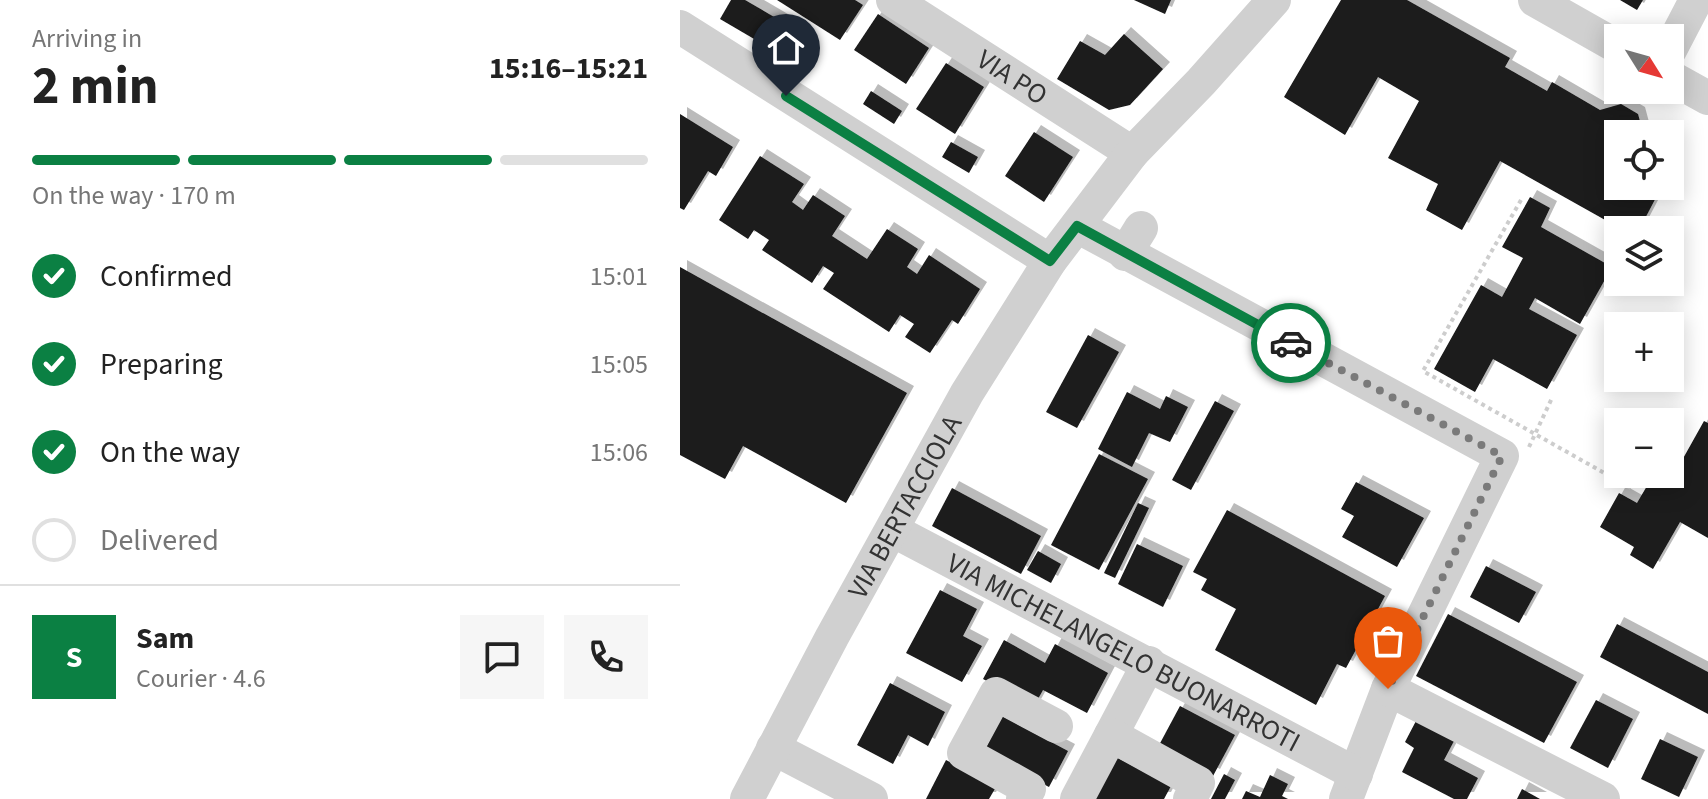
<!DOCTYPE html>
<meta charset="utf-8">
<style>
body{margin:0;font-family:"Source Sans 3",sans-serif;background:#f6f6f6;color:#222;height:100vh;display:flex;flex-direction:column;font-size:30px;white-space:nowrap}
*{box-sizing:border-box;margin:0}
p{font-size:26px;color:#767676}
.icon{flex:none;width:44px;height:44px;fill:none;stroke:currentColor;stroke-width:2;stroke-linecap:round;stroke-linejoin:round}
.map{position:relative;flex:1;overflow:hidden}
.side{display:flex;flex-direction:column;background:#fff;width:680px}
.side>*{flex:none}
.needle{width:52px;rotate:127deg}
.fabs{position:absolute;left:924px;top:24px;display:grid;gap:16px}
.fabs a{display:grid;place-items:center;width:80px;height:80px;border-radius:0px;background:#fff;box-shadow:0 4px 20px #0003;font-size:40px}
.pin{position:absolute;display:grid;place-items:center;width:68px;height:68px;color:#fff;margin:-82px -34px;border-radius:50% 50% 50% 0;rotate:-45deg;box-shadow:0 0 8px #0007}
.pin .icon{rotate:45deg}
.courier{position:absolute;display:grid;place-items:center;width:80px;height:80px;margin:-40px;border:6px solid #0b8043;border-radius:50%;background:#fff;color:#222;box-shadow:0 2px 10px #0007}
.overview em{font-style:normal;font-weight:700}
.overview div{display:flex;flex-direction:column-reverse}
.overview{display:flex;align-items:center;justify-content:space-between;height:136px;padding:0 32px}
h1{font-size:52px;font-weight:700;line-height:60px}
.bar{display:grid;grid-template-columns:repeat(4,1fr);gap:12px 8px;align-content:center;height:96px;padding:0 32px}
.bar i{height:10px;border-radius:6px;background:#e0e0e0}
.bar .current{background:#0b8043}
.bar p{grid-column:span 4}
.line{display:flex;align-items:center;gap:20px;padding:0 32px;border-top:2px solid #e0e0e0}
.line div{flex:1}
.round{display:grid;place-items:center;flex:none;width:84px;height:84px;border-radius:0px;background:#f6f6f6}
ol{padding:0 32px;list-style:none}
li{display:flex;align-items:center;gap:24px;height:88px}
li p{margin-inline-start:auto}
li .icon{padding:8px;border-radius:50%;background:#0b8043;color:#fff;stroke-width:4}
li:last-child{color:#767676}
li i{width:44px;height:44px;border:4px solid #e0e0e0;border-radius:50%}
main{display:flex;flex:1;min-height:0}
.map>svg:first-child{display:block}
.building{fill:#1a1a1a;filter:url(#shadow)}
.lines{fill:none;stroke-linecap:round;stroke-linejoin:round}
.path{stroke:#cdcdcd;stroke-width:4;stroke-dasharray:4 4;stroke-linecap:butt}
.minor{stroke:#d0d0d0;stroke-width:34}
.done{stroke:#7a7a7a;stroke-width:8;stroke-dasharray:0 14.4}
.route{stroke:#0b8043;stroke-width:10}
.labels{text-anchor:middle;stroke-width:8;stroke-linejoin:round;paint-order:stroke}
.street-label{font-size:28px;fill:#333;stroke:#fff}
</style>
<main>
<section class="side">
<div class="overview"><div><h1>2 min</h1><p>Arriving in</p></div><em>15:16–15:21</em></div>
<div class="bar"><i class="current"></i><i class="current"></i><i class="current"></i><i></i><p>On the way · 170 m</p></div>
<ol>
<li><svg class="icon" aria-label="check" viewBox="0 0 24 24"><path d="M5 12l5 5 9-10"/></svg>Confirmed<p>15:01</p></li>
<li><svg class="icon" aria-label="check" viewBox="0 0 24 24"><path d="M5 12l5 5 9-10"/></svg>Preparing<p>15:05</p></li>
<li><svg class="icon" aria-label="check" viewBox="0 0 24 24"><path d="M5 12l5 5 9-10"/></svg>On the way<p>15:06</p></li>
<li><i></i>Delivered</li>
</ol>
<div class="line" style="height:144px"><b class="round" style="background:#0b8043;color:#fff">S</b><div><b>Sam</b><p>Courier · 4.6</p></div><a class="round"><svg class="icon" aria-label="chat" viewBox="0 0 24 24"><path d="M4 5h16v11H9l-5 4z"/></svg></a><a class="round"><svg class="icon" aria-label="phone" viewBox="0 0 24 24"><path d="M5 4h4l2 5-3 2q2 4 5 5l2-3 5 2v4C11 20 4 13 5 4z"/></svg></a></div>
</section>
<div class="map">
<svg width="1028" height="799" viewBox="0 0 1028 799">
<defs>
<filter id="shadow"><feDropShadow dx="7" dy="-7" stdDeviation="0" flood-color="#0004"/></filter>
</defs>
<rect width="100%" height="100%" fill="#fff"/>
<g class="building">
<polygon points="51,0 65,0 118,31 103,56 40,19"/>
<polygon points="97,0 175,0 183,5 160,40"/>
<polygon points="454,0 491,0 485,14"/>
<polygon points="661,0 727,0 830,58 825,67 867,91 872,82 920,110 941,104 958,114 962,129 961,134 938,134 938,186 982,186 959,230 943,230 820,161 782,230 746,210 758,184 708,158 739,101 698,77 665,135 604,97"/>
<polygon points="940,0 963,0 957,10"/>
<polygon points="198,14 249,48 226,84 174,50"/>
<polygon points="444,34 483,69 450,105 429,110 377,79 400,41 425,55"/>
<polygon points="266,63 304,87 275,134 236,109"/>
<polygon points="191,91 222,111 214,124 183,104"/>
<polygon points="0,114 53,147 36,176 28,171 4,210 0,208"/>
<polygon points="354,132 393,157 364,202 325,176"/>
<polygon points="271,142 298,157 289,173 262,157"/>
<polygon points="80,156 124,184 112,202 123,210 133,195 165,216 152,236 187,259 207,229 238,249 227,267 237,274 249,255 300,289 278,324 272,320 250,353 225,337 234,324 220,315 209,332 143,289 154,273 143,266 132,283 82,250 89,240 74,230 68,239 39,220"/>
<polygon points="850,197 870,208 861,227 932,267 900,324 855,298 849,309 897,335 867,389 813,359 795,392 754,369 801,285 822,297 843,258 822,247"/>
<polygon points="0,267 227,393 166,503 63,446 45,479 0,455"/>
<polygon points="408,335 439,352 397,428 366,412"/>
<polygon points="447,392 480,409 486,396 508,407 490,442 469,433 452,467 418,449"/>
<polygon points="535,401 554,411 511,490 492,480"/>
<polygon points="1024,421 1028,423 1028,538 1000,522 973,569 950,555 954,547 920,527 939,493 957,503 974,474 981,474 991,480"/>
<polygon points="419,454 468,479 419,570 371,545"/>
<polygon points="676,482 744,518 717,567 662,537 674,516 661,509"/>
<polygon points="272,488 361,536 341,574 252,526"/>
<polygon points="458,503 469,508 435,578 424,573"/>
<polygon points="547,510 705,596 666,668 657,664 636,705 535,650 556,609 521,590 527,579 513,572"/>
<polygon points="457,544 503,566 483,607 438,584"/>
<polygon points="358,551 381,564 371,583 347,570"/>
<polygon points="806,566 856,592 839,623 790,597"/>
<polygon points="260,590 297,609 283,636 302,646 282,682 226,653"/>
<polygon points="768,614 897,682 864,743 736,676"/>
<polygon points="937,624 1028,672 1028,714 920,657"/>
<polygon points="324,640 365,663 375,644 428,673 407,713 363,690 354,706 303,679"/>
<polygon points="210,683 265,712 248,746 228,735 213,764 177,745"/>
<polygon points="916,700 953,719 928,768 890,748"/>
<polygon points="500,706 555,735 533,776 478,747"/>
<polygon points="322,716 388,751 369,787 303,753"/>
<polygon points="736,721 774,741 764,760 798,778 787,799 774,799 722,772 734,748 725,742"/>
<polygon points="980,739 1018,757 999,797 961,779"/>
<polygon points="436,757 491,786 484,799 414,799"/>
<polygon points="266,760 316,787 309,799 246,799"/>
<polygon points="544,774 555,780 545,799 531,799"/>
<polygon points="590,775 608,784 602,796 608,799 562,799 566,791 580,797"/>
<polygon points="842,789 860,799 837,799"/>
</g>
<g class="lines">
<g class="path">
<polyline points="841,200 743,371 951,488"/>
<polyline points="849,447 872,398"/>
</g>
<g class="minor">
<path id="s1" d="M213,0L452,153"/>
<polyline points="855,0 938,47"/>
<polyline points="0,27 370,261"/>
<polyline points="990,50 1016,0"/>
<polyline points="990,77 1028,98"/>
<polyline points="397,226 822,456 708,689 666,799"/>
<polyline points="445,254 461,228"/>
<path id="s2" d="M212,530L676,774"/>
<polyline points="708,689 923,799"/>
<polyline points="431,735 469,663"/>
<polyline points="93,748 191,799"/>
<path id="s3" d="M67,799L152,637L287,393L370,261L452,153L521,82L594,0"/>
<polyline points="343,799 349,789 284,753 316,694 376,726"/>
<polyline points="397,799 431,735 518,783 510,799"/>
</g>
</g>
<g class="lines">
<polyline class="done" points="611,343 822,456 708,689"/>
<polyline class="route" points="106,96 370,261 397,226 611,343"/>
</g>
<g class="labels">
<g class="street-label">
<text dy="10" stroke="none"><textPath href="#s1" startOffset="142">VIA PO</textPath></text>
<text dy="10" stroke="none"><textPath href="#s3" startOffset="332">VIA BERTACCIOLA</textPath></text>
<text dy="10" stroke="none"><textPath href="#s2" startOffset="262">VIA MICHELANGELO BUONARROTI</textPath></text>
</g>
</g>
</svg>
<div class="fabs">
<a><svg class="needle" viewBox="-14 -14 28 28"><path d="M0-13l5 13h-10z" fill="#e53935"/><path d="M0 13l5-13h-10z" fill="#767676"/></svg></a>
<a><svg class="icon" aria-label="locate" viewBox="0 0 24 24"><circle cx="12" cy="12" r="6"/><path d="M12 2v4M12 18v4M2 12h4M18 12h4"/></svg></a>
<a><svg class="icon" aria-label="layers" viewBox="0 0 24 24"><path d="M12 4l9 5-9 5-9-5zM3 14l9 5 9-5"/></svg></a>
<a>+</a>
<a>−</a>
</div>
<div class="pin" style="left:708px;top:689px;background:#ea580c"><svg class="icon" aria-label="bag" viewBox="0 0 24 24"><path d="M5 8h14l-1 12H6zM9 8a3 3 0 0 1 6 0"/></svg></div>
<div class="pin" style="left:106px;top:96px;background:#1f2937"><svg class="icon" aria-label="home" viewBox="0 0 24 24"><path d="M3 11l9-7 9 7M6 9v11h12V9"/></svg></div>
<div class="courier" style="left:611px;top:343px"><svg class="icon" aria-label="car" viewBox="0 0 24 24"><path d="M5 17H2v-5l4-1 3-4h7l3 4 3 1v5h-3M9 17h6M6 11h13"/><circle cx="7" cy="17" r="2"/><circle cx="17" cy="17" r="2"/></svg></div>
</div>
</main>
